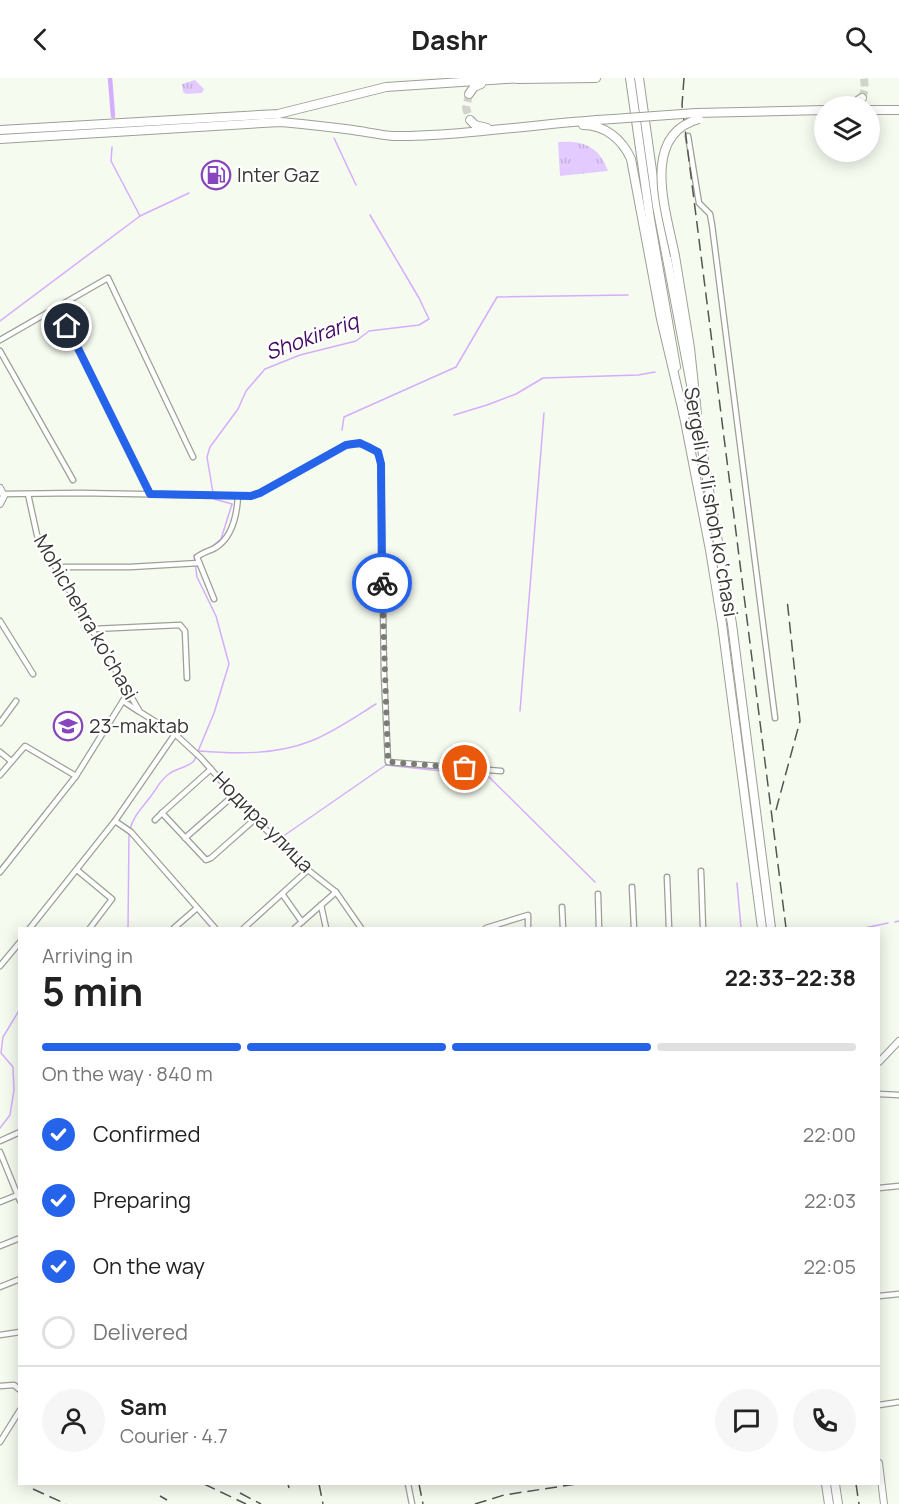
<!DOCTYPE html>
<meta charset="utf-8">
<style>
body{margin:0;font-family:Manrope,sans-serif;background:#f6f6f6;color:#222;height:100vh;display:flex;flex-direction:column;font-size:22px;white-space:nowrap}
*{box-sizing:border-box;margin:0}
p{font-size:20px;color:#767676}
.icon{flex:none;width:33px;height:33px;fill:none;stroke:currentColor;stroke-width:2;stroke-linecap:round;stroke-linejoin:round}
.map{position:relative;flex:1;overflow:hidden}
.side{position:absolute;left:18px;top:849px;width:862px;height:558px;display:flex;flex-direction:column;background:#fff;border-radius:0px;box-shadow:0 3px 15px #0003}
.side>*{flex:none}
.controls{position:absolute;left:814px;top:18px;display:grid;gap:12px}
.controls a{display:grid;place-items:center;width:66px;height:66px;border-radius:50%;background:#fff;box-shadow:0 3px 15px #0003;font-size:30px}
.pin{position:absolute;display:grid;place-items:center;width:51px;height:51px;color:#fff;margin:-26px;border:3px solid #fff;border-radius:50%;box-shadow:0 2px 6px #0007}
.courier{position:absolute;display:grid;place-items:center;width:60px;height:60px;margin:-30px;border:4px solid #2563eb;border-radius:50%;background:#fff;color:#222;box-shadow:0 2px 8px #0007}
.head em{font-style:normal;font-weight:700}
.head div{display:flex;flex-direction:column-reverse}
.head{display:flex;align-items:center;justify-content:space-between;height:102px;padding:0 24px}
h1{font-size:39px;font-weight:700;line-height:45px}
.bar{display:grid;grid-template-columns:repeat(4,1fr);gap:9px 6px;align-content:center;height:72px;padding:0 24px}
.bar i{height:8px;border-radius:4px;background:#e0e0e0}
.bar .selected{background:#2563eb}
.bar p{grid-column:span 4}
.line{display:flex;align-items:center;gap:15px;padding:0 24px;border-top:2px solid #e0e0e0}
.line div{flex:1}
.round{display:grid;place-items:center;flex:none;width:63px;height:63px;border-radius:32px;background:#f6f6f6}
ol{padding:0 24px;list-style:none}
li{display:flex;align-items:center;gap:18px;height:66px}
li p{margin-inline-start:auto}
li .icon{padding:6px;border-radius:50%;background:#2563eb;color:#fff;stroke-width:4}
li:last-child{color:#767676}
li i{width:33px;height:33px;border:3px solid #e0e0e0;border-radius:50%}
header{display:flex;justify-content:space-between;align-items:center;height:78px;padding:0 24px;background:#fff;font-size:27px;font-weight:700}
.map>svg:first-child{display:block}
.grass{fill:url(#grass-tufts)}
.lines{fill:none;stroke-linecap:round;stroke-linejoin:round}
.stream{stroke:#d5adfd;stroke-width:1.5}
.canal{stroke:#d5adfd;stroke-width:4.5}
.trunk-tunnel{stroke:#d0d4ca;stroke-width:8;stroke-dasharray:8 4;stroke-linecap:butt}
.minor-casing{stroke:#9ca096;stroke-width:7}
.tertiary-casing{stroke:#9ca096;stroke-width:8}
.primary-casing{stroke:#9ca096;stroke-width:10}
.trunk-casing{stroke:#9ca096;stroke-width:10}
.minor{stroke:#fff;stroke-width:4.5}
.tertiary{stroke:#fff;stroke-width:6}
.primary{stroke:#fff;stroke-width:8}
.trunk{stroke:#fff;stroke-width:8}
.rail{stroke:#545651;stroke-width:1.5;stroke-dasharray:12 6;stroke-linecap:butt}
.trunk-bridge-casing{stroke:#9ca096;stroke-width:10;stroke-linecap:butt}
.trunk-bridge{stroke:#fff;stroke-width:8}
.done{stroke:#7a7c76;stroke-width:6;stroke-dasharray:0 10.8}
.route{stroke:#2563eb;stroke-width:8}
.labels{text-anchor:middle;stroke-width:4.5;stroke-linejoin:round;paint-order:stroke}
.poi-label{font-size:20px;fill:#373834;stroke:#fff;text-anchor:start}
.street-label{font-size:20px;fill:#373834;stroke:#fff}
.water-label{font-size:21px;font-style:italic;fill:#430867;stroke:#fff}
</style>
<header><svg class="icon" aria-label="back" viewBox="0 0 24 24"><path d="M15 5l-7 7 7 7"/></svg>Dashr<svg class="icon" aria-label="search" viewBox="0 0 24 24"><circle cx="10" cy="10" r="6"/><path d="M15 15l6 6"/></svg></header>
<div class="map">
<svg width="899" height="1426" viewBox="0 0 899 1426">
<defs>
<pattern id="grass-tufts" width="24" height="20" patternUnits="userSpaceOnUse" patternTransform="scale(1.5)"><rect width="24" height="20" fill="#e4cbff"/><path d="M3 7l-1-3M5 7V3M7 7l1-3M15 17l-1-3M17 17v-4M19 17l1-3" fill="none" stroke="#c4afdb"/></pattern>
</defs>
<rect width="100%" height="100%" fill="#f6fbf0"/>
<g class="grass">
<polygon points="195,2 204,11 202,15 186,16 183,14 182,6"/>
<path d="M558,64C583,62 599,68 608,93L560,98Z"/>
</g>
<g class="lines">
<g class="stream">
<polyline points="334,60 356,107"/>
<polyline points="112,69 111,83 140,138"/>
<polyline points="0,243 140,138 189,115"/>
<polyline points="454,337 487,327 516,316 543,300 638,297 655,294"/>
<polyline points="342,352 344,339 456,289 497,219 628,217"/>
<polyline points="210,470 221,461 232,426 214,421 207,379 210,369 238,331 246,313 265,291 300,277 356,263 369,253 419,247 429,241 419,220 370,137"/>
<polyline points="520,633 544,335"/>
<path d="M199,673C236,676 276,677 311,663C334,654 355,639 376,626"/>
<path d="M130,751C134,737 142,730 151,718C157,710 160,702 169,696C177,690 187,690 194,683L214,635L229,586L216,538L197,499L194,477L198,476"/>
<polyline points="282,759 386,687 488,698 595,804"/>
<polyline points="737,805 741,850"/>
<polyline points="895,844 899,843"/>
<polyline points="128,850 129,755"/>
<polyline points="864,850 888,845"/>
<polyline points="0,1050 10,1037 14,1012 13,989 1,975 3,959 20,931"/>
</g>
<polyline class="canal" points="110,0 113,38"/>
<g class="trunk-tunnel">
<polyline points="469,16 466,30 470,42"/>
<polyline points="862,20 865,11 864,0"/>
</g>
<g class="minor-casing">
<g id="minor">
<polyline points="688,58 699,125 710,136 712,147 775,640"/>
<polyline points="57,229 150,415"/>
<polyline points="0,262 108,200 193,379"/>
<polyline points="0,273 73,402"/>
<path d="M3,416L79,415L251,418L259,415L346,367C362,363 378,368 381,385L384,597L388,684L501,693"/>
<polyline points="28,416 37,457 140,634 175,656 201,680 255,741 308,792 336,814 361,850"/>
<polyline points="56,489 130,489 199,485"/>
<path d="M214,521L197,479C202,475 209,473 215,470C232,460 237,436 238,418"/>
<polyline points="0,543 33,596"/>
<polyline points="93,551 180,547 185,553 187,600"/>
<polyline points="123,623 138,633"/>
<polyline points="0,645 16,623"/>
<polyline points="0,674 11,683"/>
<polyline points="211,691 162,735 206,782 211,780 255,741"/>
<polyline points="0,697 25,668 76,698"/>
<polyline points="155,742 162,735"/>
<polyline points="115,743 131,754 215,850"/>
<polyline points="185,760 234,717"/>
<polyline points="77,792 112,821 90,850"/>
<polyline points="701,793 703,850"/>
<polyline points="0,794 76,698 129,613"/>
<polyline points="667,799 669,850"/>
<polyline points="632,809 634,850"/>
<polyline points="598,816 599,850"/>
<polyline points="283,817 302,844"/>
<polyline points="321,827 326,850"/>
<polyline points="562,829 563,850"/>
<polyline points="30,850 115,743 175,656"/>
<polyline points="174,850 197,830"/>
<polyline points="244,850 308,792"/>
<polyline points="295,850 336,814"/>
<polyline points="486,850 528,837 528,850"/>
<polyline points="0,888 20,864"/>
<polyline points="879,1016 899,1017"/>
<polyline points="0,1063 20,1054"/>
<polyline points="0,1074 20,1123"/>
<polyline points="879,1110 899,1108"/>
<polyline points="0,1124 20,1116"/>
<polyline points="0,1168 20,1160"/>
<polyline points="0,1209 20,1201"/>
<polyline points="879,1218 899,1216"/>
<polyline points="0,1257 20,1254"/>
<polyline points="0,1308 14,1307 20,1312"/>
<polyline points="879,1327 899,1324"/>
<polyline points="0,1364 20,1332"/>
<polyline points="408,1406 412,1426"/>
</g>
</g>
<g class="tertiary-casing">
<g id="tertiary">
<polyline points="0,410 4,418 0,426"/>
<polyline points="879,984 899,963"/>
<polyline points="879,1385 884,1426"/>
</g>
</g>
<g class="primary-casing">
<g id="primary">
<polyline points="630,0 650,141 676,289"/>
<polyline points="639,0 657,128 692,312"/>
<polyline points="695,330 732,546 771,850"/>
<polyline points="683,333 710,472 722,546 762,850"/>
<polyline points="826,1406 829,1426"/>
<polyline points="835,1406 838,1426"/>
</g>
</g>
<g class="trunk-casing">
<g id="trunk">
<polyline points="517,1 596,0"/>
<polyline points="469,16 474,9 481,6"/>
<polyline points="850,28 862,20"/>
<polyline points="870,32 899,32"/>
<polyline points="696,35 825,32"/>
<polyline points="470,42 475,47 487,50"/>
<path d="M583,47C605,47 622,61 631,81L661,241L684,338"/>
<polyline points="0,52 278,36 386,9 522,0"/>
<path d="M0,61L280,44C305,46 329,49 353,52C367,54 380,57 394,58C467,58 540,45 613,41"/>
<polyline points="675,178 690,270 697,336"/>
</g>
</g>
<use href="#minor" class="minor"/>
<use href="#tertiary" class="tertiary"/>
<use href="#primary" class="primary"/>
<use href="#trunk" class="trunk"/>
<g class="rail">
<polyline points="684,0 682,27 786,850"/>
<polyline points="776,732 800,643 787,521"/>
<polyline points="204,1406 246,1426"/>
<polyline points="288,1406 289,1410"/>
<polyline points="319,1406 323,1426"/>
<polyline points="419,1406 423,1426"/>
<polyline points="856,1406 859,1426"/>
<polyline points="33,1411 66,1426"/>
<polyline points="240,1415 261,1426"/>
<polyline points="160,1418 167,1422"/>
<polyline points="475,1426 504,1417 576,1406"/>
</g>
<g class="trunk-bridge-casing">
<g id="trunk-bridge">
<polyline points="613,41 696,35"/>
<path d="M675,178C667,136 639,57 699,41"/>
</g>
</g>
<use href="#trunk-bridge" class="trunk-bridge"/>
</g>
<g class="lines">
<polyline class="done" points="382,505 388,684 465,690"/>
<polyline class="route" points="67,248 150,416 251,418 260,415 346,367 360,365 378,374 381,386 382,505"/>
</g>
<defs>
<g id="fuel-ring" transform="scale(1.5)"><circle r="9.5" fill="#fff" stroke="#8746bb" stroke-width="1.5"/><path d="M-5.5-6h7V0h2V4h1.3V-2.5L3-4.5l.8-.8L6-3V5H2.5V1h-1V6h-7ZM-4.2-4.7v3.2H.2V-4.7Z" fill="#8746bb"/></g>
<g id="school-ring" transform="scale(1.5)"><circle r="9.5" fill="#fff" stroke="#8746bb" stroke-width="1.5"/><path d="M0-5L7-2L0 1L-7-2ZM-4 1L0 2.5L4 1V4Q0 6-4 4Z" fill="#8746bb"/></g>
</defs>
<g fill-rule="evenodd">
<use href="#fuel-ring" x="216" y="97"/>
<use href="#school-ring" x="68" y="648"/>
</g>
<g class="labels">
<g class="poi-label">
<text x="237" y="104">Inter Gaz</text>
<text x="89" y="655">23-maktab</text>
</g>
<g class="street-label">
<text transform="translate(711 424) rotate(80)" y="7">Sergeli yo‘li shoh ko‘chasi</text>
<text transform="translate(86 539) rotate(60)" y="7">Mohichehra ko'chasi</text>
<text transform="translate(263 744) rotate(45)" y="7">Нодира улица</text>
</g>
<g class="water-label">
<text transform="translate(312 259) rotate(-20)" y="7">Shokirariq</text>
</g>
</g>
</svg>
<div class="controls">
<a><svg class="icon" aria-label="layers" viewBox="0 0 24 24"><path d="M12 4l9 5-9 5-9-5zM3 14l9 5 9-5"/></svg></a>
</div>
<div class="pin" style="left:465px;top:690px;background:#ea580c"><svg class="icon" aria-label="bag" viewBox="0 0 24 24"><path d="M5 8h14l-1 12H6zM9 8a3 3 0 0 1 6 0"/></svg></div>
<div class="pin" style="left:67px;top:248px;background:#1f2937"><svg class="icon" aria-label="home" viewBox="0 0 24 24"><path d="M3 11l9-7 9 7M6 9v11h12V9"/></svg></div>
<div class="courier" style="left:382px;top:505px"><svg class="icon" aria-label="bike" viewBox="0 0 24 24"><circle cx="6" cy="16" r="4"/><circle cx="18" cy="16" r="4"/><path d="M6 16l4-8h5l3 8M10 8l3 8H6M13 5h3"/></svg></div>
<section class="side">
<div class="head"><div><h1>5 min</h1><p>Arriving in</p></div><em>22:33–22:38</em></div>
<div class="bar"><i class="selected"></i><i class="selected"></i><i class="selected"></i><i></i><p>On the way · 840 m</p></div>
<ol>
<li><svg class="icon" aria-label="check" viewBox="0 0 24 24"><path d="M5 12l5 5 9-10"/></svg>Confirmed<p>22:00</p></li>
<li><svg class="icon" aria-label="check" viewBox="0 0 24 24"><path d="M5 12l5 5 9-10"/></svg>Preparing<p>22:03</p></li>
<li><svg class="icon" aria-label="check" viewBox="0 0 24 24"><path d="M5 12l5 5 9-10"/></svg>On the way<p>22:05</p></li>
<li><i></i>Delivered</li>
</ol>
<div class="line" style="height:108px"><a class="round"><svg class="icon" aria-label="person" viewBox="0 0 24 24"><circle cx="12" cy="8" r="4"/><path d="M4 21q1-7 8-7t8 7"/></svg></a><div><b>Sam</b><p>Courier · 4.7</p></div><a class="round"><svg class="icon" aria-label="chat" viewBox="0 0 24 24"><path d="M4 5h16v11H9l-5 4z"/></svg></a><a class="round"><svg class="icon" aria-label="phone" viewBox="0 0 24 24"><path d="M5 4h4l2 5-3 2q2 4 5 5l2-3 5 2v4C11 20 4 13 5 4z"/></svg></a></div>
</section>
</div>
